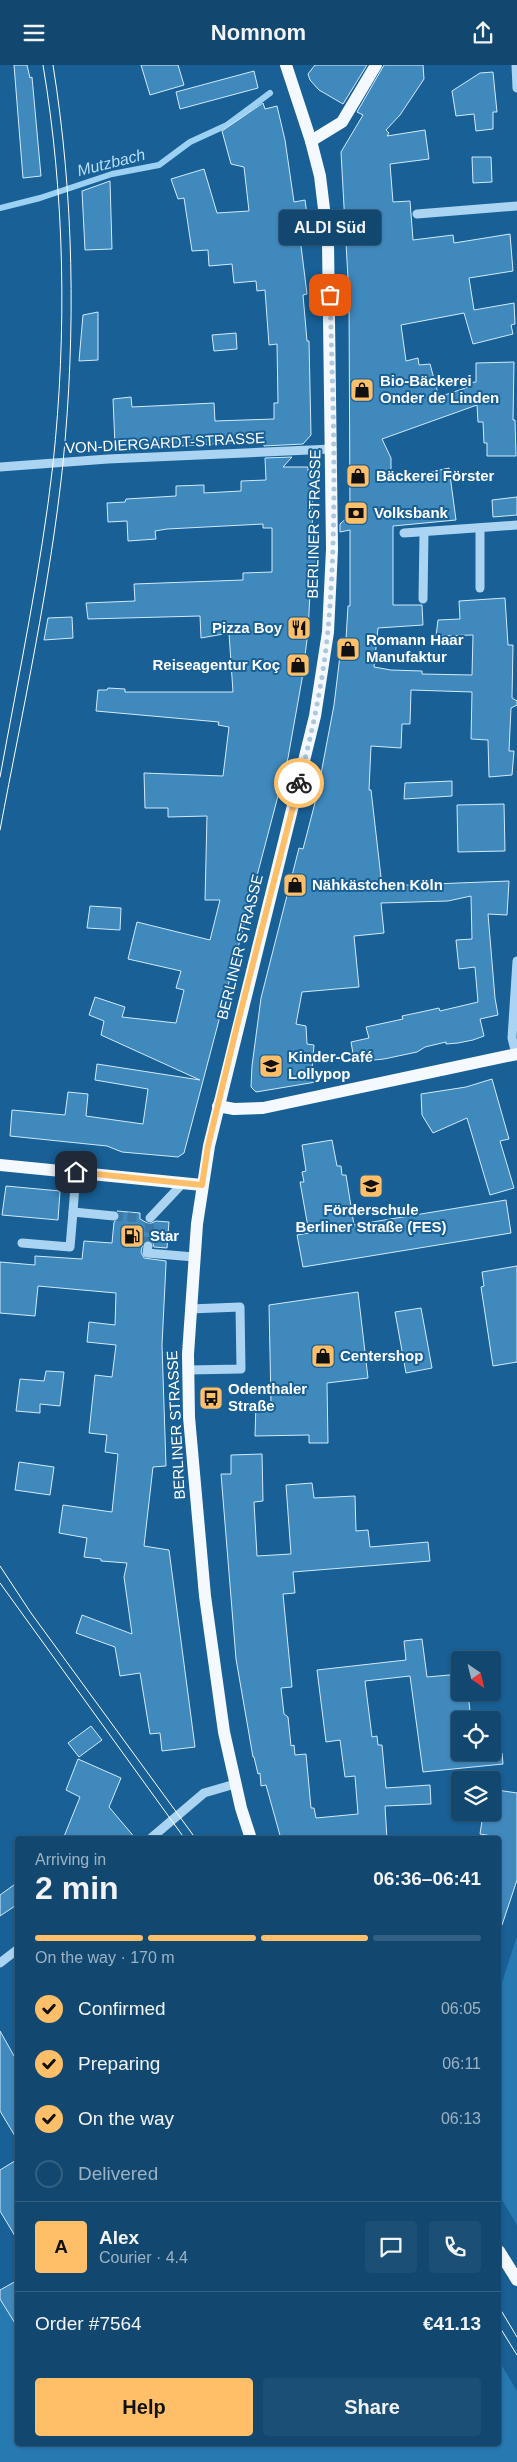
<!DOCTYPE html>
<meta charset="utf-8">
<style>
body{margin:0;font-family:Arial,sans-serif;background:#1b4f75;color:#f1f3f6;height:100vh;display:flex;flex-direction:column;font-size:19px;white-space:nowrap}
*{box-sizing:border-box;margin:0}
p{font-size:16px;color:#9cb2c3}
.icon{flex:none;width:28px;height:28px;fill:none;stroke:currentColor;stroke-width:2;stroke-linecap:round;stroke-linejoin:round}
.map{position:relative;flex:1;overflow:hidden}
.panel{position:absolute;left:15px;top:1771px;width:486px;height:610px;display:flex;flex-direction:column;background:#124870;border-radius:5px;box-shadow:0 1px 4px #0004,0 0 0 1px #316083}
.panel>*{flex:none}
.needle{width:32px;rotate:145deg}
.tools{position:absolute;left:451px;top:1586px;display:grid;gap:10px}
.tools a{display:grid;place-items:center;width:50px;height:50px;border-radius:5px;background:#124870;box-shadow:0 1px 4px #0004,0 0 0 1px #316083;font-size:25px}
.pin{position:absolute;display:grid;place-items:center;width:42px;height:42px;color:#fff;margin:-21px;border-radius:10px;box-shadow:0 2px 8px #0006}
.courier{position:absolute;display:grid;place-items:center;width:50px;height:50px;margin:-25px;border:4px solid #ffbf69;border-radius:50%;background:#fff;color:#222;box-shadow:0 1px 6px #0007}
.bubble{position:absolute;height:35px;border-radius:5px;background:#124870;box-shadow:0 1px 4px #0004,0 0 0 1px #316083;font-size:16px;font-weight:800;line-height:35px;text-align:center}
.overview em{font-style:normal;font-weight:800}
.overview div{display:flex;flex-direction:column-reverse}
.overview{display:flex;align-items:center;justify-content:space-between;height:85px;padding:0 20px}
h1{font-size:32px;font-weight:800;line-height:38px}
.bar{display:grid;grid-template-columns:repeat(4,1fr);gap:8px 5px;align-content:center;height:60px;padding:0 20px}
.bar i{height:6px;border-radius:4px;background:#316083}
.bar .selected{background:#ffbf69}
.bar p{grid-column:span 4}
.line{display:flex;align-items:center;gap:12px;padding:0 20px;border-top:1px solid #316083}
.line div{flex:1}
.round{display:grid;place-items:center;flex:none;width:52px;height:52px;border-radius:5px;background:#1b4f75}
ol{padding:0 20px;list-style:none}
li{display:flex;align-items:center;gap:15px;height:55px}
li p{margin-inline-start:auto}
li .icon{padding:5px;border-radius:50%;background:#ffbf69;color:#111;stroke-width:4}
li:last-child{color:#9cb2c3}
li i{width:28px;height:28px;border:2px solid #316083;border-radius:50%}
.button{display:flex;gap:10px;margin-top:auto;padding:10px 20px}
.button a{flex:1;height:58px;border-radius:5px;background:#ffbf69;color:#111;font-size:20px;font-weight:800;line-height:58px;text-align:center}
.button a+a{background:#1b4f75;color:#f1f3f6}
header{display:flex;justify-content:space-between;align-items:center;height:65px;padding:0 20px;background:#124870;font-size:22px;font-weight:800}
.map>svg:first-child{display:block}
.green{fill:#2779b2}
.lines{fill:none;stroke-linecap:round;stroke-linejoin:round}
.stream{stroke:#9cd1f3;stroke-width:6}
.building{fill:#4089bd;stroke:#d1eafc}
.minor-tunnel{stroke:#3b78a6;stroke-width:9;stroke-dasharray:9 4.5;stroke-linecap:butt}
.minor{stroke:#aad4f1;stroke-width:9}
.major{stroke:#f3f9ff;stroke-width:12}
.tram{stroke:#fff;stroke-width:1}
.done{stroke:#aec7da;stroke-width:5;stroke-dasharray:0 9}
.route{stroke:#ffbf69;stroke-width:6}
.labels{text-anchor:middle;stroke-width:4;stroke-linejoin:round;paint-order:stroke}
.poi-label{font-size:15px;font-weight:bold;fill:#fff;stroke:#186096;text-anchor:start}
.street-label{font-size:15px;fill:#fff;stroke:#186096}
.water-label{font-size:16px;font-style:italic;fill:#b6ddf7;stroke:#186096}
</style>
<header><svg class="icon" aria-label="menu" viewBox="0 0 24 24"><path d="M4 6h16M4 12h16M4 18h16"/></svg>Nomnom<svg class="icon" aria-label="share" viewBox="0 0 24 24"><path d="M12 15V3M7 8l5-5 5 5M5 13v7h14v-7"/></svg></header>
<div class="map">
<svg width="517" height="2397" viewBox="0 0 517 2397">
<rect width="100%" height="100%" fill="#186096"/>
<g class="green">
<polygon points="517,1871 517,2160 499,2130 499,1927"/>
<polygon points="0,2234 13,2255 17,2253 18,2379 499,2379 499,2296 517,2326 517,2397 0,2397"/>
</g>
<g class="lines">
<polyline class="stream" points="0,143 40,133 112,109 159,100 190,77 227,60 270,28"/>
</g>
<g class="building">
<polygon points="14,0 27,0 30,13 32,12 41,111 23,113"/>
<polygon points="141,0 178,0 184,20 150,30"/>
<polygon points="315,0 367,0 343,39 319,25 310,15 308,9"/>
<polygon points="384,0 423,0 424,14 400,50 386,65 389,68 387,71 425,65 429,94 390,99 393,137 410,136 413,175 453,170 454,178 510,169 513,206 469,213 474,245 514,238 515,259 511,260 513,269 473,279 464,248 401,260 406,296 418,293 419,300 430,299 439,332 468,322 468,318 476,317 476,298 514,297 513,355 515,355 516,391 487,391 487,378 484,378 483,357 478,357 477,340 382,374 391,393 391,416 449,403 456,455 393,461 393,540 422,540 423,560 378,563 374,602 391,605 422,606 422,609 472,610 473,570 436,571 438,555 460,554 459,536 505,533 508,580 513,580 512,633 517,636 517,640 511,643 509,686 514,686 512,710 489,712 488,675 471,674 472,627 411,625 410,659 402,659 401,683 371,681 369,725 371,725 382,821 509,816 507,850 488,849 495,933 498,950 480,954 484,971 473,975 458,978 446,979 446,977 425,982 417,987 384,994 374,995 372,990 354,994 351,977 369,973 366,962 403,954 402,951 421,947 439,943 440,946 478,937 475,902 459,904 456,875 472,874 471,831 448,836 381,838 384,868 354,871 359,922 302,927 296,959 306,961 307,979 314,980 312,1004 316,1017 256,1027 251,1022 252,1001 261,933 299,783 303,784 317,730 334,640 342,574 346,574 348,541 350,541 350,465 340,467 340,459 350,450 349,232 341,87 363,50 357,47"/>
<polygon points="254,6 258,23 180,44 176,27"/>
<polygon points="493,7 497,47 493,47 493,64 476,66 474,49 456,51 452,26 480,8"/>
<polygon points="263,38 265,44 277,41 285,75 294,137 305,135 310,172 300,173 307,229 303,230 307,276 309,276 311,370 303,379 264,381 264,376 160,382 146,382 146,378 115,380 113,334 131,332 132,342 214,338 215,356 274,354 274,338 278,338 277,279 269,280 265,225 257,226 256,216 234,218 232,199 209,201 208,185 192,186 184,133 178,134 171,114 204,104 217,148 249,146 244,102 231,99 222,66"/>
<polygon points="472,92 491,92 492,117 473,118"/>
<polygon points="110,116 112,184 85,185 82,126"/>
<polygon points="98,247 98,295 79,296 83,250"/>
<polygon points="236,268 237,284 214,286 212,270"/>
<polygon points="292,392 283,402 308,402 308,406 313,406 312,488 316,488 316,509 311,509 308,567 302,614 288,693 184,1088 178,1092 122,1087 107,1081 10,1071 12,1045 65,1050 68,1027 88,1029 86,1051 143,1059 148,1024 95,1015 97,999 200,1015 101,970 104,956 89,950 95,932 125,942 122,952 176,958 184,925 176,923 181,906 128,894 137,857 210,875 220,835 205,835 207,751 168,752 168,743 145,743 144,708 223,711 229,662 218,660 219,657 96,646 98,625 107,625 108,623 125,624 125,627 233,627 229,568 201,573 200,551 88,554 86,538 135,536 134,519 243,515 243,508 272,507 272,463 263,463 263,459 167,464 155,466 156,474 128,476 127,456 108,457 107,438 125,437 126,434 176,431 176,421 204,420 204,428 241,426 241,416 266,415 265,393"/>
<polygon points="517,432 517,450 493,452 492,435"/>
<polygon points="72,552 73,573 44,575 48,553"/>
<polygon points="452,716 452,731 404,734 405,718"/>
<polygon points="504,739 505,786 458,787 457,740"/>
<polygon points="90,841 121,843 120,865 87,863"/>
<polygon points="492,1014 509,1074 500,1076 514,1123 490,1130 467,1053 433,1068 422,1050 421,1029 466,1022"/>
<polygon points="332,1075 337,1101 341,1101 342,1110 346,1110 354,1160 506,1135 511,1168 303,1202 297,1170 309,1168 300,1117 304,1117 302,1107 306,1106 302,1080"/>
<polygon points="6,1121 60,1126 58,1155 2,1150"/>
<polygon points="117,1146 140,1148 140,1154 149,1159 156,1156 169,1157 167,1183 154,1182 152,1176 146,1175 143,1178 141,1187 144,1193 166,1196 166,1199 162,1280 166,1401 153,1402 144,1481 169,1485 195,1682 162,1686 160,1668 150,1669 140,1608 120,1611 115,1582 76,1568 82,1550 132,1569 124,1512 127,1498 101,1496 101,1494 84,1492 87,1473 59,1468 63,1440 112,1447 118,1389 105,1387 107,1370 89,1368 95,1310 112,1312 116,1280 87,1277 89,1257 115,1260 116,1228 38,1221 35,1251 0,1248 0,1197 35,1200 35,1191 82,1194 84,1176 112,1178 114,1157 120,1152"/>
<polygon points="517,1201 517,1297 493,1301 481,1222 484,1221 482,1207"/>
<polygon points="358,1227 368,1313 327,1318 328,1378 309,1378 309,1370 255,1371 256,1338 271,1338 269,1240"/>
<polygon points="421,1243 432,1303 406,1308 395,1247"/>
<polygon points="46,1306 64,1307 60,1341 40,1339 40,1348 16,1346 20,1314 44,1316"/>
<polygon points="262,1389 263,1436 254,1437 257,1491 291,1489 286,1420 312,1418 314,1433 355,1431 356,1466 368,1465 370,1482 428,1477 430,1496 293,1507 295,1528 283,1529 292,1622 281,1623 284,1649 288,1652 291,1681 294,1680 295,1690 306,1689 311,1743 314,1743 316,1753 358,1749 355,1711 345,1712 340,1675 326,1677 317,1605 406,1595 404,1576 422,1574 427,1612 460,1609 460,1628 468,1628 471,1655 460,1655 460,1688 502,1688 503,1699 423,1707 410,1611 365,1616 372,1672 377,1671 378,1680 382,1680 386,1723 430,1720 431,1739 385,1741 387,1774 281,1774 266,1720 261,1721 260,1708 258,1709 254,1692 253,1692 236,1594 221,1409 231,1409 231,1390"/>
<polygon points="19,1397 54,1402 50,1430 15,1425"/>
<polygon points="91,1661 102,1675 79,1692 68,1678"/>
<polygon points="78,1694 121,1713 109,1742 136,1774 63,1774 80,1732 66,1725"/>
<polygon points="497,1725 517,1728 517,1815 502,1860 499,1859 499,1772 480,1769 483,1749 493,1750"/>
<polygon points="18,1817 18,1839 0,1851 0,1830"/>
<polygon points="0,1966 18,1998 18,2076 0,2046"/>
<polygon points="18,2094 18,2176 0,2146 0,2105"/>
<polygon points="18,2215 18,2263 0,2234 0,2225"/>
</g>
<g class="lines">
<g class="minor-tunnel">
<polyline points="114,1151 140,1153"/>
<polyline points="148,1181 150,1155"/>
</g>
<g class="minor">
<polyline points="516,0 517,23"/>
<polyline points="417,149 517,141"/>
<polyline points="0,402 108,394 332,384"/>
<polyline points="404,468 517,460"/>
<polyline points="480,523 480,463"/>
<polyline points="423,534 424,467"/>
<polyline points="516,989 512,973 517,896"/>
<polyline points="76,1107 73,1147 114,1151"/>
<polyline points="150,1153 183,1118"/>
<polyline points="22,1178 70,1182 73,1147"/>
<polyline points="148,1181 147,1188 194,1192"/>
<polyline points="188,1305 241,1304 240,1242 190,1244"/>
<polyline points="150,1774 204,1728 235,1719"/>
<polyline points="0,1898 18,1884"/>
</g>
<g class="major">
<polyline points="311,76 342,57 376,0"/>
<polyline points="218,1041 234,1044 263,1043 517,989"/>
<polyline points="0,1100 202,1120"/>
<polyline points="251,1774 241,1743 224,1667 205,1531 189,1352 188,1289 197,1159 209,1081 315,651 328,567 332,484 328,177 320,111 311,76 286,0"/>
<polyline points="499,2186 517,2215"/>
</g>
<g class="tram">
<path d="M0,712C19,608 41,504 53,399C67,267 65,131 43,0"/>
<path d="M0,765C23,643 50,521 63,398C76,266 74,131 53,0"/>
<polyline points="0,1501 31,1548 196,1774"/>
<polyline points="0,1518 185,1774"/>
<polyline points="499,2242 517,2272"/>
<polyline points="499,2261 517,2290"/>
</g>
</g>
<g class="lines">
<path class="done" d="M299,718C312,668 323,617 328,565C338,455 333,340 330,230"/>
<polyline class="route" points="76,1107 202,1120 208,1081 236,965 299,718"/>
</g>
<defs>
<g id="shop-square" transform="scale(1.25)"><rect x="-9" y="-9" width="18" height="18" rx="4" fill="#ffbf69" stroke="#186096"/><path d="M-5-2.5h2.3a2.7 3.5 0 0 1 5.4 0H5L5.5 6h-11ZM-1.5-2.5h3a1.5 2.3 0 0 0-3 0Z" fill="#111"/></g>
<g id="bank-square" transform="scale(1.25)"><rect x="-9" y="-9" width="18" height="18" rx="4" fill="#ffbf69" stroke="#186096"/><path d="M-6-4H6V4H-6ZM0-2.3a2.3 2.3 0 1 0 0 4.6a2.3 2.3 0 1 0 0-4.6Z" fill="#111"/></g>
<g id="restaurant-square" transform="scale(1.25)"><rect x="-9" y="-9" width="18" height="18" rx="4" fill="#ffbf69" stroke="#186096"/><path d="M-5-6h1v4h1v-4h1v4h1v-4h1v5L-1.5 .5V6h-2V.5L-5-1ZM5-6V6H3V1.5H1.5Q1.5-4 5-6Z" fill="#111"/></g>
<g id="school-square" transform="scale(1.25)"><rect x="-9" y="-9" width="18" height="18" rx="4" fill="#ffbf69" stroke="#186096"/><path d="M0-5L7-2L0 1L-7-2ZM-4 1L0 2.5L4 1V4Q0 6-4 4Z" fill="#111"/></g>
<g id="fuel-square" transform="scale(1.25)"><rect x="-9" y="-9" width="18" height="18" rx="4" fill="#ffbf69" stroke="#186096"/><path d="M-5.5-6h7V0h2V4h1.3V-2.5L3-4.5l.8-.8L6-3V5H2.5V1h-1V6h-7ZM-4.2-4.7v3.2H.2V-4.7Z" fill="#111"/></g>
<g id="bus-square" transform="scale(1.25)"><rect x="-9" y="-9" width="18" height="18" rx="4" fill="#ffbf69" stroke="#186096"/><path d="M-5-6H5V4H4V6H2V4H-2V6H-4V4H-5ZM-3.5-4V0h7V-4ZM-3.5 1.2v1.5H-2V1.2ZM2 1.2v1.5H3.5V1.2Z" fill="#111"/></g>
</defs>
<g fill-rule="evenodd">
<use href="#shop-square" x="362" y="325"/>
<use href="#shop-square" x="358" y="411"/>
<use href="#bank-square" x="356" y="448"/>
<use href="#restaurant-square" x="299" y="563"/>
<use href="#shop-square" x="348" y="584"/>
<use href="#shop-square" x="298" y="600"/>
<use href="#shop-square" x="295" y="820"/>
<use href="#school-square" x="271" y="1001"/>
<use href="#school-square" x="371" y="1121"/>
<use href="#fuel-square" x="132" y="1171"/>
<use href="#shop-square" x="323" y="1291"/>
<use href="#bus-square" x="211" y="1333"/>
</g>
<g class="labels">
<g class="poi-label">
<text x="380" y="321">Bio-Bäckerei<tspan x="380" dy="17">Onder de Linden</tspan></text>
<text x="376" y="416">Bäckerei Förster</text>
<text x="374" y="453">Volksbank</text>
<text x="282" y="568" text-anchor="end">Pizza Boy</text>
<text x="366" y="580">Romann Haar<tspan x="366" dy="17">Manufaktur</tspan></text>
<text x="280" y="605" text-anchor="end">Reiseagentur Koç</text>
<text x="312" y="825">Nähkästchen Köln</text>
<text x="288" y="997">Kinder-Café<tspan x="288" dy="17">Lollypop</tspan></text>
<text x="371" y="1150" text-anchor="middle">Förderschule<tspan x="371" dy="17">Berliner Straße (FES)</tspan></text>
<text x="150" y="1176">Star</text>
<text x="340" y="1296">Centershop</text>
<text x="228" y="1329">Odenthaler<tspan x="228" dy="17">Straße</tspan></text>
</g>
<g class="street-label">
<text transform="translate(165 378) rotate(-3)" y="5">VON-DIERGARDT-STRASSE</text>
<text transform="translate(314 459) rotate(-89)" y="5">BERLINER STRASSE</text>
<text transform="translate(240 882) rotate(-76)" y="5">BERLINER STRASSE</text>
<text transform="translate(176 1360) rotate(-93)" y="5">BERLINER STRASSE</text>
</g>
<g class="water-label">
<text transform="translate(111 97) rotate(-14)" y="6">Mutzbach</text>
</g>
</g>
</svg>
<div class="tools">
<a><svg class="needle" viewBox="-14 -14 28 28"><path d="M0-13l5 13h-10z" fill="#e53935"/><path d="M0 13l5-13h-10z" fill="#9cb2c3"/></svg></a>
<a><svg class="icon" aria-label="locate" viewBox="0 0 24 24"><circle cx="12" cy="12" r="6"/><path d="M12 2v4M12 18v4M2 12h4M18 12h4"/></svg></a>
<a><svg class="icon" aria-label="layers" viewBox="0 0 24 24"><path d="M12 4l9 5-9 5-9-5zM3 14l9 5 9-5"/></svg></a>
</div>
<div class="pin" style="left:330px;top:230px;background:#ea580c"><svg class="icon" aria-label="bag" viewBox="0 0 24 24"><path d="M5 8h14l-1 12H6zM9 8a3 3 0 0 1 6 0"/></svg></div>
<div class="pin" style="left:76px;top:1107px;background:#1f2937"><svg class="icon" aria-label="home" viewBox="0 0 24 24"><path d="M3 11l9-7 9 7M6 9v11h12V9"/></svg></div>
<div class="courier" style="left:299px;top:718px"><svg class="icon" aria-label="bike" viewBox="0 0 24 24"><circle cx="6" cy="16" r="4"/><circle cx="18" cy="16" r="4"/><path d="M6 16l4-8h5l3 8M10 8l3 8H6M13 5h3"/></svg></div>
<div class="bubble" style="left:279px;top:145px;width:102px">ALDI Süd</div>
<section class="panel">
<div class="overview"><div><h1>2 min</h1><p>Arriving in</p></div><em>06:36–06:41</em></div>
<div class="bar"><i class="selected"></i><i class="selected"></i><i class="selected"></i><i></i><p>On the way · 170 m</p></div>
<ol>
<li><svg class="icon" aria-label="check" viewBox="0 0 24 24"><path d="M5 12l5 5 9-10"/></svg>Confirmed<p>06:05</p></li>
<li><svg class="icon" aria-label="check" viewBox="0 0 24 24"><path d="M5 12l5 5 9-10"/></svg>Preparing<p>06:11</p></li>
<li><svg class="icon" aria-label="check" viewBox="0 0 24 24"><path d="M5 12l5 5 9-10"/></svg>On the way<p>06:13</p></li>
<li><i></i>Delivered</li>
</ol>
<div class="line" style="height:90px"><b class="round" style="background:#ffbf69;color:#111">A</b><div><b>Alex</b><p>Courier · 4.4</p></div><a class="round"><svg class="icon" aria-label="chat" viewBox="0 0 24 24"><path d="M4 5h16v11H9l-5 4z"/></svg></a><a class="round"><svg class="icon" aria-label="phone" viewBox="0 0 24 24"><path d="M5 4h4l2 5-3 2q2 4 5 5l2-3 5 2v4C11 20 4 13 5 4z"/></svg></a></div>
<div class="line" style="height:65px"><div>Order #7564</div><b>€41.13</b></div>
<div class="button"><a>Help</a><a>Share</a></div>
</section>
</div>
